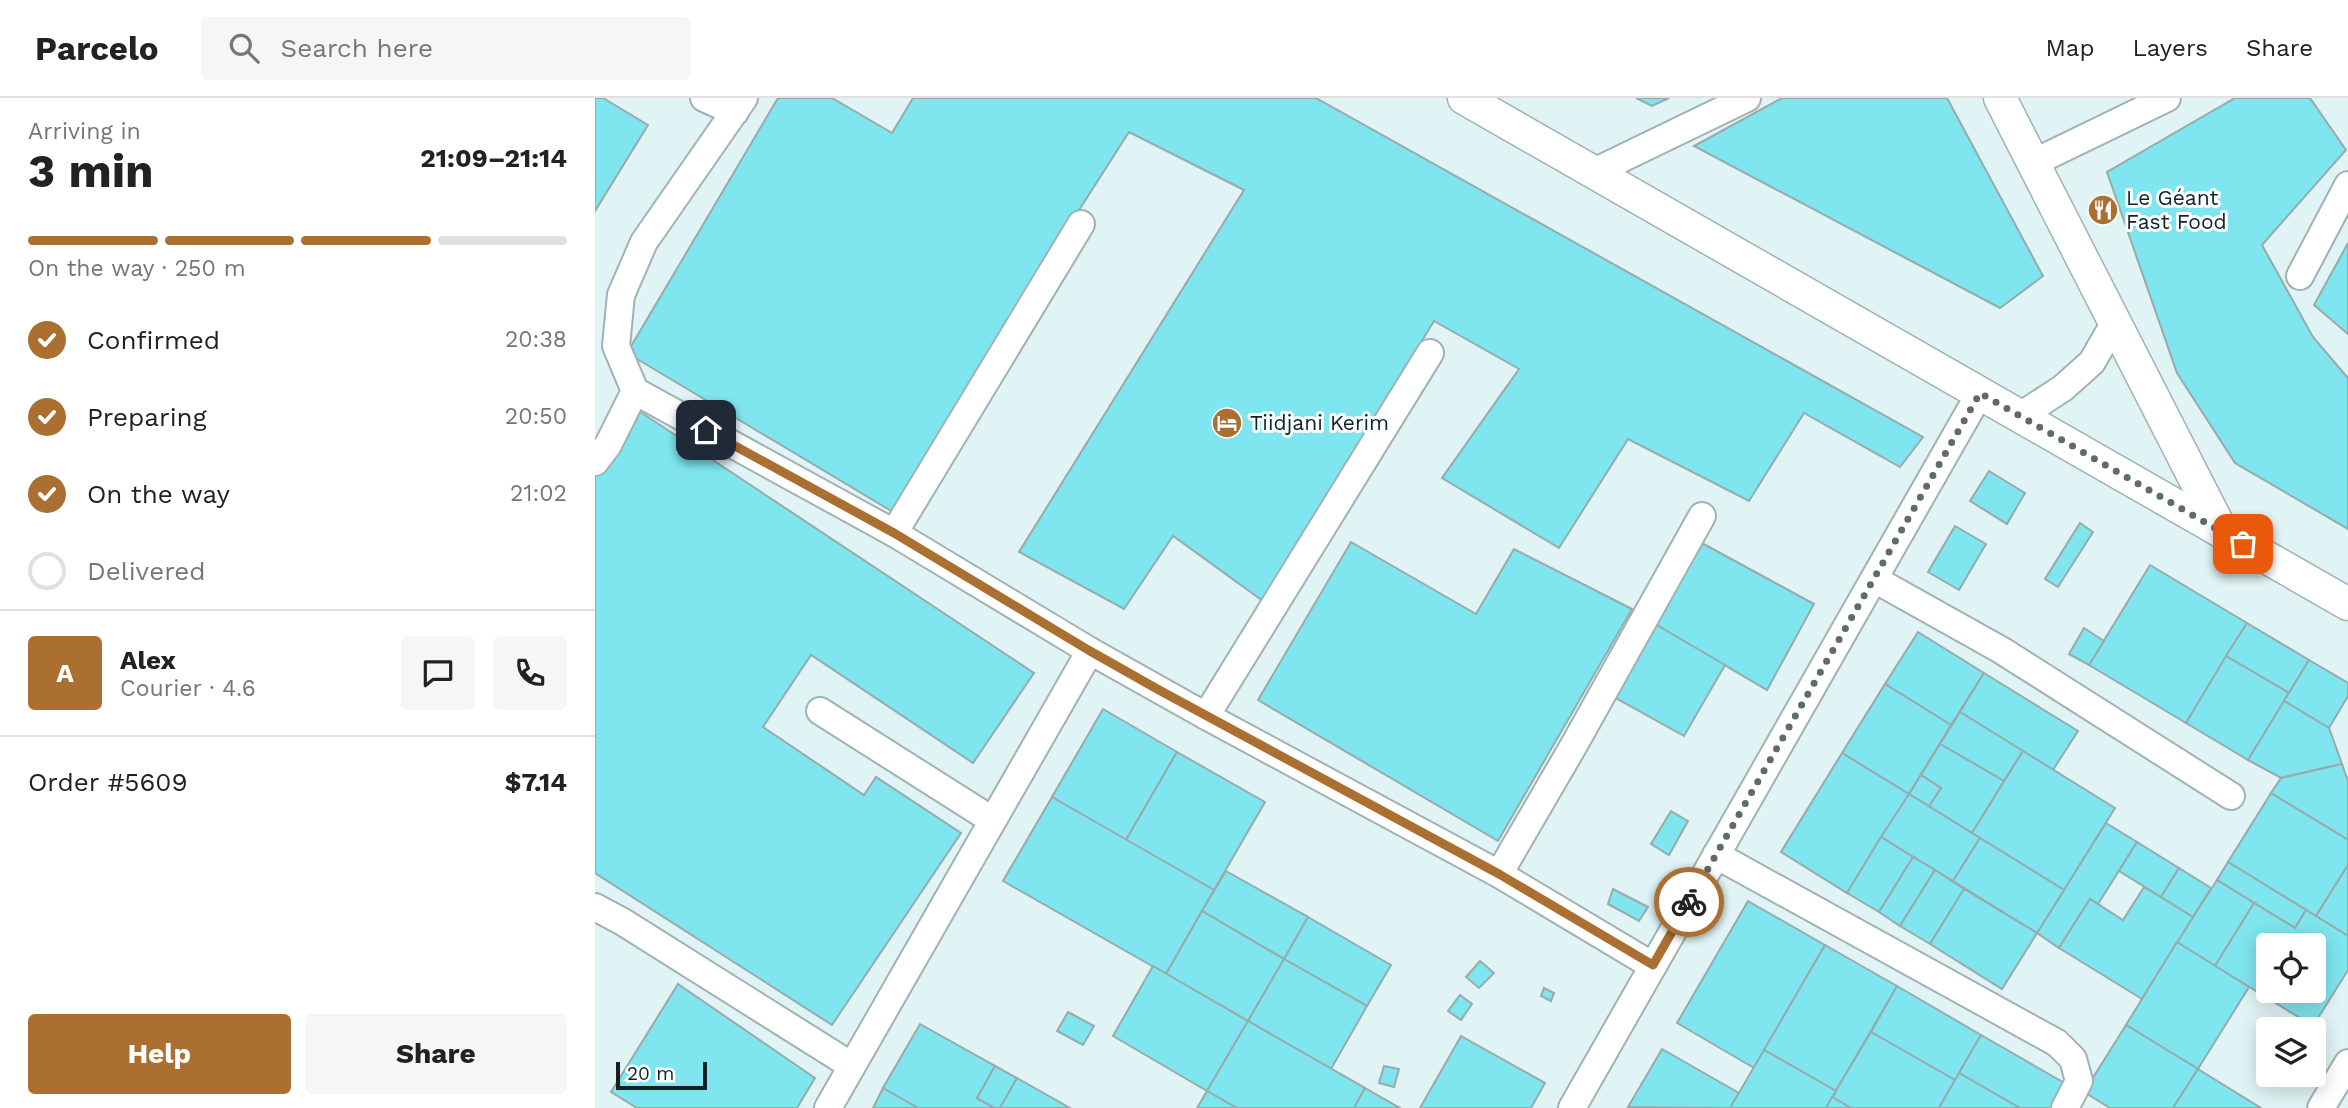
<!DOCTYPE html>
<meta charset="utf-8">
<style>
body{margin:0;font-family:"Work Sans",sans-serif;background:#f6f6f6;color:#222;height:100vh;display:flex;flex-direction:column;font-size:26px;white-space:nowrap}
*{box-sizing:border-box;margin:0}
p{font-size:23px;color:#767676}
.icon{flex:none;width:38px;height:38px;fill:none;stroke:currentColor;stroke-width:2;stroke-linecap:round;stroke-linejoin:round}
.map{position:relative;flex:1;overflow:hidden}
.drawer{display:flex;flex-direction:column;background:#fff;width:595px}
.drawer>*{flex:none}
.tools{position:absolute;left:1661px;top:835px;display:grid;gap:14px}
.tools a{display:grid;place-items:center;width:70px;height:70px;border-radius:7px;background:#fff;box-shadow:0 4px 18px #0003;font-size:35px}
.scale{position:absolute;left:21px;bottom:18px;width:91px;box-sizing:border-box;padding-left:7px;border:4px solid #181f20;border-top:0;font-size:19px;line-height:24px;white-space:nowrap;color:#181f20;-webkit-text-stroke:5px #f7feff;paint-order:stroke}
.pin{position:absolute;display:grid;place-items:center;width:60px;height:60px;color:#fff;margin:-30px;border-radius:14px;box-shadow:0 4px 10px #0006}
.courier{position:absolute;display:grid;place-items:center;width:70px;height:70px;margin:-35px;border:5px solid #ab6f32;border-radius:50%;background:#fff;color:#222;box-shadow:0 2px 9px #0007}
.summary em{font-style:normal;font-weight:700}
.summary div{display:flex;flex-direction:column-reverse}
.summary{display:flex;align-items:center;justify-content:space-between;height:119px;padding:0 28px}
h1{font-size:46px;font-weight:700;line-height:52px}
.bar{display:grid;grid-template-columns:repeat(4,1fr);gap:10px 7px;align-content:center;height:84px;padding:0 28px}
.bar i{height:9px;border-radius:5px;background:#e0e0e0}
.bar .on{background:#ab6f32}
.bar p{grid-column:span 4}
.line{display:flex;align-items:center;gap:18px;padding:0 28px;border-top:2px solid #e0e0e0}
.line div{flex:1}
.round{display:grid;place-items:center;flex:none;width:74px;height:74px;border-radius:7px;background:#f6f6f6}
ol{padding:0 28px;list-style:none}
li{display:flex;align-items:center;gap:21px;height:77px}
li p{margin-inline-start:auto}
li .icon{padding:7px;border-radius:50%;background:#ab6f32;color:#fff;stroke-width:4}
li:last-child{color:#767676}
li i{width:38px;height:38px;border:4px solid #e0e0e0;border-radius:50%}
.cta{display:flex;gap:14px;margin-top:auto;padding:14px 28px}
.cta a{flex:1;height:80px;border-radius:7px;background:#ab6f32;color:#fff;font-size:28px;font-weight:700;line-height:80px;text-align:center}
.cta a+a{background:#f6f6f6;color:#222}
header{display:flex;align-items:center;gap:42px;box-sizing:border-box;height:98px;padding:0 35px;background:#fff;border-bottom:2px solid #e0e0e0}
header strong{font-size:33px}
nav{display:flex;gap:38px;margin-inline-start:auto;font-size:24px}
.search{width:490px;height:63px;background:#f6f6f6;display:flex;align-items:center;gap:18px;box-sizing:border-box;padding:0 24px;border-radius:7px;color:#767676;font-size:26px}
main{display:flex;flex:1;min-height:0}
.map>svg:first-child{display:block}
.building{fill:#7fe5ef;stroke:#98aaac;stroke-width:2;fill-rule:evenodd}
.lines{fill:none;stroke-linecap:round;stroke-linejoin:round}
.minor-casing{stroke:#a0b2b3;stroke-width:30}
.tertiary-casing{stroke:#a0b2b3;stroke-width:35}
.minor{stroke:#fff;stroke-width:26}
.tertiary{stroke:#fff;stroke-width:32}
.done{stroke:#5e6a6b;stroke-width:7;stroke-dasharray:0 12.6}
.route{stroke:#ab6f32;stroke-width:9}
.labels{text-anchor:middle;stroke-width:6;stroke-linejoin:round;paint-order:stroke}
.poi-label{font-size:21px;fill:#181f20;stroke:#f7feff;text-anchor:start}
</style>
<header>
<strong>Parcelo</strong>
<div class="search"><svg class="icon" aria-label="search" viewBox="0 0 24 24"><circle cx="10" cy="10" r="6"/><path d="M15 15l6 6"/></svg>Search here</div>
<nav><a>Map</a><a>Layers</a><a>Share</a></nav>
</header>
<main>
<section class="drawer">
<div class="summary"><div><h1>3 min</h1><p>Arriving in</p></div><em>21:09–21:14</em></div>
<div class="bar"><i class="on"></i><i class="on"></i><i class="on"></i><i></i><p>On the way · 250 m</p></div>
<ol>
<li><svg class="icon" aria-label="check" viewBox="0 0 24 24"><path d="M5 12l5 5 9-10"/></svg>Confirmed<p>20:38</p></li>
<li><svg class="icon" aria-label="check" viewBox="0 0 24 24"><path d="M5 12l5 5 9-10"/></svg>Preparing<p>20:50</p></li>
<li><svg class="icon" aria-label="check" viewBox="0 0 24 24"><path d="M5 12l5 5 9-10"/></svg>On the way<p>21:02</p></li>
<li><i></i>Delivered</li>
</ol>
<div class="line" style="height:126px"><b class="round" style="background:#ab6f32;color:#fff">A</b><div><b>Alex</b><p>Courier · 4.6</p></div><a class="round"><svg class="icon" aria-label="chat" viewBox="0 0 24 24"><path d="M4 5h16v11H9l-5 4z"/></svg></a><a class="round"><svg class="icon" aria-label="phone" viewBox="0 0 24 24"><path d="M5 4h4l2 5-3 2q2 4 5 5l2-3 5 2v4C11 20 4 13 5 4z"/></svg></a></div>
<div class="line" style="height:91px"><div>Order #5609</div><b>$7.14</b></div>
<div class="cta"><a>Help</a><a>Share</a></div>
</section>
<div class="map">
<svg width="1753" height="1010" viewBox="0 0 1753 1010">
<rect width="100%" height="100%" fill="#e1f4f5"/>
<g class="building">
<polygon points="0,0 8,0 53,27 0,113"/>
<polygon points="183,0 237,0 297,35 318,0 721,0 1328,339 1305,369 1209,315 1154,403 1033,341 964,450 847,380 924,271 839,223 668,503 578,438 529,511 424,454 649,92 534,34 397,248 298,414 32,255"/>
<polygon points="1041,0 1074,0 1057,8"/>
<polygon points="1187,0 1352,0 1448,178 1405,210 1099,48"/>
<polygon points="1640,0 1715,0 1751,52 1667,147 1718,239 1753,280 1753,431 1640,365 1582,275 1512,74"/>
<polygon points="1753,145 1753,236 1719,207"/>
<polygon points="44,313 439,575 378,665 216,557 168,629 269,697 281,679 366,735 237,927 0,775 0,379"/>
<polygon points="1394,373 1430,395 1412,426 1375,403"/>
<polygon points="1485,425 1498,434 1463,489 1450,481"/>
<polygon points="1360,428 1391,446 1364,492 1333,474"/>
<polygon points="756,444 881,516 919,451 1037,511 903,743 663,602"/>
<polygon points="1105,444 1219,506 1172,592 1060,526"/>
<polygon points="1555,467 1652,525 1591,625 1494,567"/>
<polygon points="1652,525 1714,562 1694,595 1631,558"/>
<polygon points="1060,526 1130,567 1089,638 1019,599"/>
<polygon points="1489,530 1509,543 1494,567 1474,556"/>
<polygon points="1323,534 1389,575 1356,627 1290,586"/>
<polygon points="1631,558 1694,595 1653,662 1591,625"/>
<polygon points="1714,562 1753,585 1753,598 1734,630 1689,603"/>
<polygon points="1389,575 1483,633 1458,672 1365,614"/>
<polygon points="1290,586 1356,627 1314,696 1247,655"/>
<polygon points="1689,603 1734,630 1747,666 1686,680 1653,662"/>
<polygon points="508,611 582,654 531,742 457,699"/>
<polygon points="1365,614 1428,653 1409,683 1345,646"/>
<polygon points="1345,646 1409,683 1377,735 1334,708 1346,690 1326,677"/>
<polygon points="1428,653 1520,710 1469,792 1377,735"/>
<polygon points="582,654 670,704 619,792 531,742"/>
<polygon points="1247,655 1314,696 1252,795 1186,754"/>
<polygon points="1747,666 1753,683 1753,742 1676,695 1686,680"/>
<polygon points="1326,677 1346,690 1334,708 1314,696"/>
<polygon points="1676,695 1753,742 1753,767 1721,818 1633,764"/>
<polygon points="1314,696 1385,740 1358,783 1286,739"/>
<polygon points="457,699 619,792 571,876 408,783"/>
<polygon points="1076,713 1093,723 1074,757 1056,746"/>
<polygon points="1511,725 1542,744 1503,806 1495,801 1464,850 1442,835"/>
<polygon points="1286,739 1318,759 1284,814 1252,795"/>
<polygon points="1385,740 1469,792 1442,835 1358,783"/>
<polygon points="1542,744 1584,770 1566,799 1524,773"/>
<polygon points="1318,759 1340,772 1305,828 1284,814"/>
<polygon points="1633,764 1711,812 1700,830 1622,782"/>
<polygon points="1753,767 1753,838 1721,818"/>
<polygon points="1584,770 1616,790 1598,819 1566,799"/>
<polygon points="1340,772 1369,791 1335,846 1305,828"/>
<polygon points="631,773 713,819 689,861 607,813"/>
<polygon points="1622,782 1659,805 1620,868 1582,844"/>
<polygon points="1549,789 1598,819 1547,901 1464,850 1495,801 1528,822"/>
<polygon points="1018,791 1053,809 1044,823 1013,806"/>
<polygon points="1369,791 1442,835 1407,891 1335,846"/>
<polygon points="1153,803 1230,847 1159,970 1082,925"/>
<path d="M1659,805L1700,830L1711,812L1753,838V872L1718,928L1620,868ZM1673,847H1718V892H1673Z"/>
<polygon points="607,813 689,861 653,923 571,876"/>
<polygon points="713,819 796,867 772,908 689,861"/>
<polygon points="1582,844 1654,889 1603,971 1531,927"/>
<polygon points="1230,847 1302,888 1241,993 1169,952"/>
<polygon points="689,861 772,908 736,971 653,923"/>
<polygon points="885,863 899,875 884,890 871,879"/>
<polygon points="558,868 653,923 612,993 518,938"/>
<polygon points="83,886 220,980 202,1010 42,1010 16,994"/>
<polygon points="1302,888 1386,937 1360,982 1276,934"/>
<polygon points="949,890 959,895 956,903 946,898"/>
<polygon points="865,897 877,906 866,922 853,913"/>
<polygon points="473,914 499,928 488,947 462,933"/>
<polygon points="653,923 770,990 759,1010 642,1010 612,993"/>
<polygon points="325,926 400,968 382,1000 400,1010 323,1010 288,990"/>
<polygon points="1531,927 1603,971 1578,1010 1515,1010 1489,994"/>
<polygon points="1276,934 1360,982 1344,1010 1256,1010 1237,999"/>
<polygon points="1386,937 1473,987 1460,1010 1425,1010 1364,975"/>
<polygon points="866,938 950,985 936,1010 825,1010"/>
<polygon points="1067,951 1144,995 1135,1010 1033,1009"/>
<polygon points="1169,952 1241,993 1231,1010 1135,1010"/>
<polygon points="400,968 422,980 405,1010 400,1010 382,1000"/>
<polygon points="789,968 804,971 799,989 784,985"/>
<polygon points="1603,971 1666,1010 1578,1010"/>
<polygon points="1364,975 1425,1010 1344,1010"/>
<polygon points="422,980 475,1010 405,1010"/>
<polygon points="288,990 323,1010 278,1010"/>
<polygon points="770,990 805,1010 759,1010"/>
<polygon points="612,993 642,1010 602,1010"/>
<polygon points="1237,999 1256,1010 1231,1010"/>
</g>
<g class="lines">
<g class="minor-casing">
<g id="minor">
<polyline points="109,0 140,14"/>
<polyline points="149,0 49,144 26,197 21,248 40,293 299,435 495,553 611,618 904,776 1058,868"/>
<polyline points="1438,65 1572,0"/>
<polyline points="999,74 1152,0"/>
<polyline points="1705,178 1753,87"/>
<polyline points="1425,318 1468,290 1497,264 1520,224"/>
<polyline points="0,364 13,347 40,293"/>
<polyline points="299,435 486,126"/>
<polyline points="1279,481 1406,552 1636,698"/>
<polyline points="225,613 397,722"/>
<polyline points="611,618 835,255"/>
<polyline points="1121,757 1462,945 1478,961 1484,983 1470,1010"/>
<polyline points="904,776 979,647 1107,418"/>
<polyline points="0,809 28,824 257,968"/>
<polyline points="233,1010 495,553"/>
<polyline points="977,1010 1385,295"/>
<polyline points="1726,1010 1753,965"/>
</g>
</g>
<g class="tertiary-casing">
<g id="tertiary">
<polyline points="869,0 1753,506"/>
<polyline points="1405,0 1627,434"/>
</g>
</g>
<use href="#minor" class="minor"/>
<use href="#tertiary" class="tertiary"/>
</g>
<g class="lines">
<polyline class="done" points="1094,804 1385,295 1648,446"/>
<polyline class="route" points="111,332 299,435 495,553 564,592 904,776 1058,867 1094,804"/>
</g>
<defs>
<g id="restaurant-disc" transform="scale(1.575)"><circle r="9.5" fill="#ab6f32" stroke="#f7feff"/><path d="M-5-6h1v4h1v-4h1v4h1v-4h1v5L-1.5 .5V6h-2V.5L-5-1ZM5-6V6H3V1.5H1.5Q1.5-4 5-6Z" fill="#fff"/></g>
<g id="hotel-disc" transform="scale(1.575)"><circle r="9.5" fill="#ab6f32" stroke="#f7feff"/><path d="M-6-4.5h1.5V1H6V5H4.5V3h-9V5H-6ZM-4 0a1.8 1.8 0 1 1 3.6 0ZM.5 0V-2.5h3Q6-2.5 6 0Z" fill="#fff"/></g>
</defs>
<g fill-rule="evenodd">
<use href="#restaurant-disc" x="1508" y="112"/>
<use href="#hotel-disc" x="632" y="325"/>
</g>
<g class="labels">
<g class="poi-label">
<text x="1531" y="107">Le Géant<tspan x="1531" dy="24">Fast Food</tspan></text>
<text x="655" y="332">Tiidjani Kerim</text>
</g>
</g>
</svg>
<div class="tools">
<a><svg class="icon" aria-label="locate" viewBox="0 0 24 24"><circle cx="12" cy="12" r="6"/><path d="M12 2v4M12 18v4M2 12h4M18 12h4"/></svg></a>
<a><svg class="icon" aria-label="layers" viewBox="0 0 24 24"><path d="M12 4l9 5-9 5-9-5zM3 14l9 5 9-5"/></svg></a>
</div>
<div class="scale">20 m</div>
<div class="pin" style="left:1648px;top:446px;background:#ea580c"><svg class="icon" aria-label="bag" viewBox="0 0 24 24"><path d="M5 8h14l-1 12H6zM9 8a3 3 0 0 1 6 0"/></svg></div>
<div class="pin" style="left:111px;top:332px;background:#1f2937"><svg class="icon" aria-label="home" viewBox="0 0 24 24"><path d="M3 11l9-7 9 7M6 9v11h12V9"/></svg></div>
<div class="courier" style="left:1094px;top:804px"><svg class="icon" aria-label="bike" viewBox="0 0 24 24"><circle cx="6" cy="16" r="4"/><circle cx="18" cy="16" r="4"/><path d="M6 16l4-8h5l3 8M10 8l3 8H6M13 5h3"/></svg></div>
</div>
</main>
